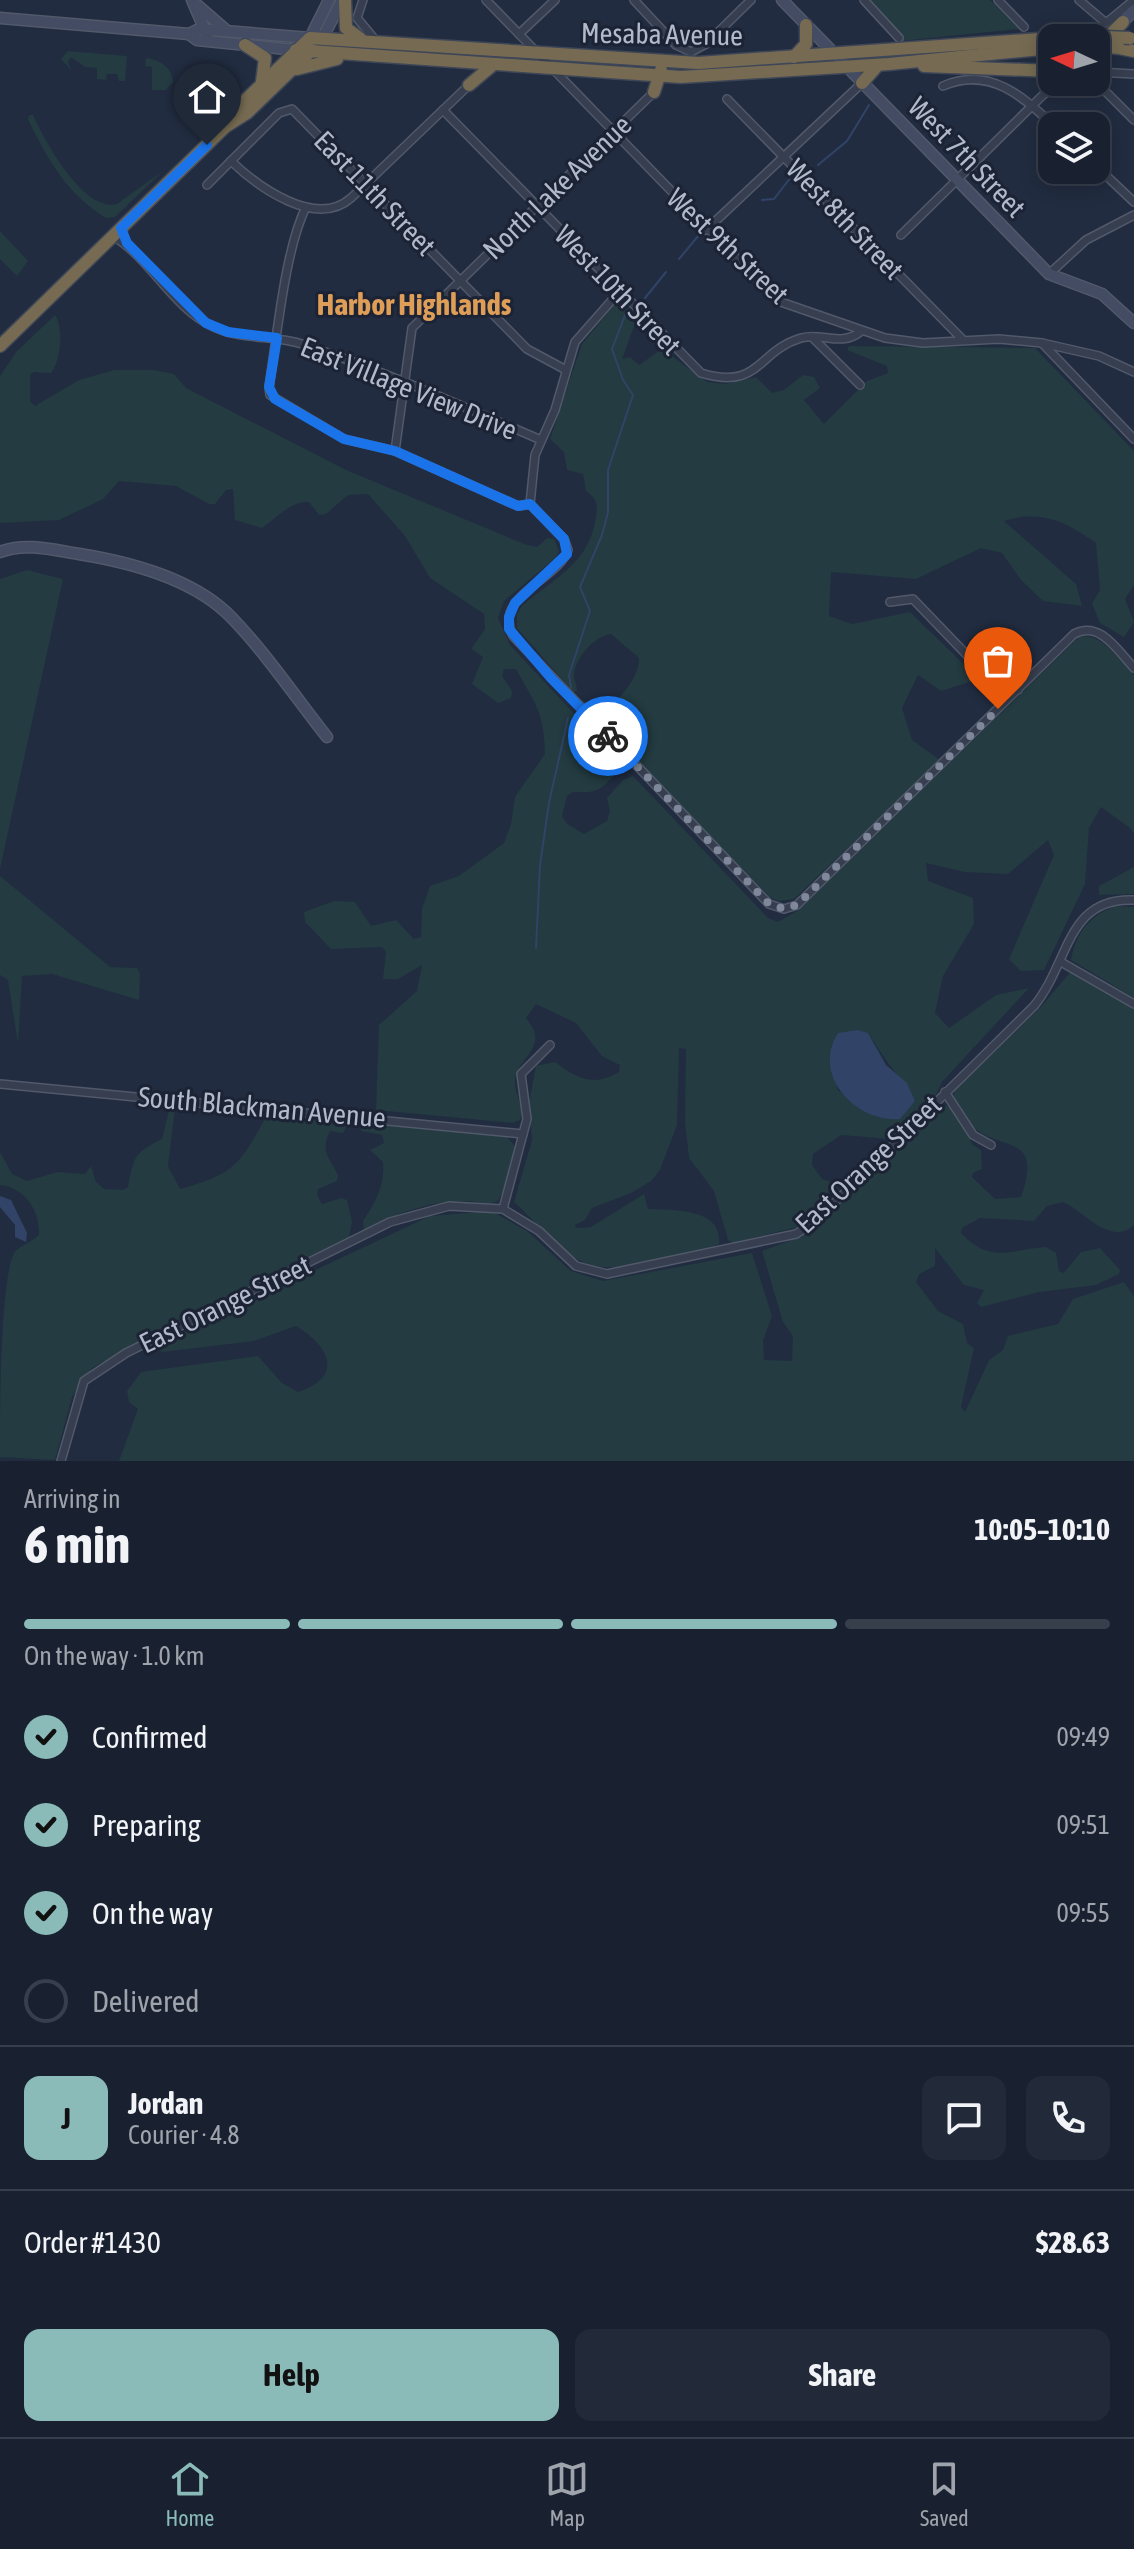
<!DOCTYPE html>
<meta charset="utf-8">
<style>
body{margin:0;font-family:"Asap Condensed",sans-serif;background:#222938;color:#f1f3f6;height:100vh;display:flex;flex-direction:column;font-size:30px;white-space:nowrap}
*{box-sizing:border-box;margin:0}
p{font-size:26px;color:#9fa3ab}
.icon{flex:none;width:44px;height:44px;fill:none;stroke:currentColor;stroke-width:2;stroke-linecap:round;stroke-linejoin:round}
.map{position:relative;height:1461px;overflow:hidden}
.details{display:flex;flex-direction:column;background:#192130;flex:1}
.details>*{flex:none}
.needle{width:52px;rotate:274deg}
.controls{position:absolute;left:1038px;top:24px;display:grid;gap:16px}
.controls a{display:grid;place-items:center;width:72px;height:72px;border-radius:16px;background:#192130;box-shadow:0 4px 20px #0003,0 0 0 2px #373e4c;font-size:40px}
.pin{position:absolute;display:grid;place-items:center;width:68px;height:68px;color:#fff;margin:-82px -34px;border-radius:50% 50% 50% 0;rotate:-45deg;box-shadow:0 0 8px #0007}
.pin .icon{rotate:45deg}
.courier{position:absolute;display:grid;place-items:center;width:80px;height:80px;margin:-40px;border:6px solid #1a73e8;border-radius:50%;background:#fff;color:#222;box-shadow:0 2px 10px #0007}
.head em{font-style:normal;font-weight:700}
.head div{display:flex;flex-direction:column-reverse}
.head{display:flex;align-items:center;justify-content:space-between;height:136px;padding:0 24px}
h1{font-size:52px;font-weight:700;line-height:60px}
.bar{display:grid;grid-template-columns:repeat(4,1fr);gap:12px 8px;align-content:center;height:96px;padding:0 24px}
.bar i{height:10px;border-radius:6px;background:#373e4c}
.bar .active{background:#8bbbb9}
.bar p{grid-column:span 4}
.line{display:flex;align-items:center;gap:20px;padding:0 24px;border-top:2px solid #373e4c}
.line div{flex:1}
.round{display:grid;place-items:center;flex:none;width:84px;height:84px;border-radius:16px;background:#222938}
ol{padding:0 24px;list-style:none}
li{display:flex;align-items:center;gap:24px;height:88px}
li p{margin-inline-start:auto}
li .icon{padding:8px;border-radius:50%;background:#8bbbb9;color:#111;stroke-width:4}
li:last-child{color:#9fa3ab}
li i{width:44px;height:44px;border:4px solid #373e4c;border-radius:50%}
.primary-button{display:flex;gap:16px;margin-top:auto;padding:16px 24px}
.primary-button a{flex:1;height:92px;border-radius:16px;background:#8bbbb9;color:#111;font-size:32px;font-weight:700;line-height:92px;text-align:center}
.primary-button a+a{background:#222938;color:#f1f3f6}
.menu{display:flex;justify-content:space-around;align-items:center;height:112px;border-top:2px solid #373e4c;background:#192130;font-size:22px;color:#9fa3ab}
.menu a{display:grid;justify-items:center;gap:4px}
.menu .active{color:#8bbbb9}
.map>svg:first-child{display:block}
.green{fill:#233b41;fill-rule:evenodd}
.water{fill:#314367}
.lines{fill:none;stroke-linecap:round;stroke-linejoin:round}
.stream{stroke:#314367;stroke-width:2}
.street-casing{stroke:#51596a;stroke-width:10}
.secondary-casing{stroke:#51596a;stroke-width:13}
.highway-casing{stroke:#3e4657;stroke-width:15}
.street{stroke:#363e4f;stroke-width:7}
.secondary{stroke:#434c63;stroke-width:10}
.highway{stroke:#766b52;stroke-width:12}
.highway-bridge-casing{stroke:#3e4657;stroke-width:15;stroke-linecap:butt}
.highway-bridge{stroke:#766b52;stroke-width:12}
.done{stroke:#7f889a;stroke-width:8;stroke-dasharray:0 14.4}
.route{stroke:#1a73e8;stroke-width:10}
.labels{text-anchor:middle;stroke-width:6;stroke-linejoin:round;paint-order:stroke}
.street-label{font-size:28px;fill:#b1b9ca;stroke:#1b2334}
.neighbourhood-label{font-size:30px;font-weight:bold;fill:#df9e58;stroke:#1b2334}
</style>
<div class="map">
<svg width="1134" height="1461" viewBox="0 0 1134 1461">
<rect width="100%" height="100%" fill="#212c40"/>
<g class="green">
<polygon points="865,0 990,0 1019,29 901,41"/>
<polygon points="68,51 127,56 125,81 119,81 117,74 107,74 106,80 97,79 97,68 85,67 71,57 68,62 71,70 61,59"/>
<path d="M146,58C159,59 173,68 173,82L166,90H152V67L145,66Z"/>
<path d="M33,115C44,140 84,213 117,204L164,170L115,217L106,218C67,194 47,159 28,119L29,115Z"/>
<polygon points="0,231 28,261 17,276 0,259"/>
<path d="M617,302L630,309L636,321L622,359L630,357L639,365L662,349L707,382L726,384L756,377L772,393L784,390L803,375L814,377L820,388L804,400L824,424L867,381L888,373L887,366L847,350L849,346L1035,348L1134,451V585L1125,599L1134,622L1124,637L1100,623L1092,604L1100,590L1096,543C1066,522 1042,509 1004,521L1076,584L1082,606L1043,601L1021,580L1002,553L981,548L916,579L831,572L829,616L852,624L910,612L979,679L941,691L918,675L902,708L912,740L940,760L794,899L779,901L771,898L579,702L583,700L600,713C616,705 640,677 639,658L611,634C594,636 573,660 574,678C575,682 577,686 577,691L573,692L517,628V614L522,606C555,577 589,564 596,517C598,504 597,499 586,491L583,474L567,470L564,452L550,439L582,344Z"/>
<path d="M55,315C64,328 61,360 51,373L34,372L30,375V401L35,406L79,380L114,370H153L174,374L186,388L346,470L527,545L537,547L547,538L554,539L559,551L555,558L504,601L498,618L510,645L620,763V769C600,790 601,793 573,792L567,796L562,816L567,824L584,834L607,821L610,811L607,798L623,780L633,776L768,918L778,922L799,910L1079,637C1101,631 1120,661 1134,675V834L1130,828L1101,807L1089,828L1085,884L1044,970L1021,971L1009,959L1054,855L1048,840L1008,874L965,872L926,863L928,881L973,898L974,924L943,976L935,1013L949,1028L996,995L1029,988L942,1082L936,1095L890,1139L841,1135L813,1154L812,1165L822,1179L841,1185L797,1227L733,1243L728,1240L714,1191L689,1158L685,1122L686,1049L679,1048L677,1125L660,1170L651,1181L631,1193L592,1208L585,1220L575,1225L576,1228L591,1227L644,1194L648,1209C674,1210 723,1208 719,1244C690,1256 613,1276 585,1263C558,1251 535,1221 514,1202L532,1140L529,1102L536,1066L555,1062C578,1079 593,1087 619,1072L620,1065L602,1056L576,1023L536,1004L526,1018C531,1025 537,1032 535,1041C532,1057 515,1065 515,1082C515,1096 525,1107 520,1120L512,1123L376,1110L379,1025L417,991L422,965L398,979H383L386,952L382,947L331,949L305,922L304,912L334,901L355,902L371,926L396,920L414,939L421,937L422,909L430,886L459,876L504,843L511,824L515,797L545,754C544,711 535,704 516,669H504L502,676L512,691L511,698L498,703L472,684L483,657L471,649L485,629L484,614L430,578L405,536L368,494L348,495L326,514L319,515L309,502C291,501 276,518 262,528L235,520L233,489L226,490L215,504H209L176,486L119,481L103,499L59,520L0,523V376L17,351ZM868,1033C883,1058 900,1077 915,1101L879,1118L838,1090L832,1058L835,1038Z"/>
<polygon points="27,570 63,579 0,869 0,579"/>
<polygon points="1134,867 1134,894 1099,895 1099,886"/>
<polygon points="0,876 110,967 137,968 140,974 139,1000 52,974 22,976 18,1044 8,980 0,975"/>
<path d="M1116,906L1134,907V998L1071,960C1075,934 1091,914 1116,906Z"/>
<path d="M1072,970L1134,1007V1225C1110,1247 1084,1211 1063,1202L1047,1206L1034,1221L980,1218L962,1228L961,1233C991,1265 1011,1249 1046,1247L1056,1253L1059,1271L1064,1273L1081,1252L1100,1248L1120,1270L1119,1274L1096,1285L1039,1292L981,1307L977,1303L984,1290L964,1285L935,1248V1266L919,1274L916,1282L938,1311L963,1324L967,1343L974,1348L961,1407L965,1412L989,1360L1003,1350L1008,1336L1058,1324L1073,1299L1124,1282L1134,1296V1461H119L138,1409L129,1402L127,1391L141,1372L258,1356L282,1383L298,1392C345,1376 329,1346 296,1326L254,1341L162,1352L152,1347L430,1216L491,1211L527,1231L571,1271L603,1281L752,1253L772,1316L763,1341L764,1360L792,1361L793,1336L783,1322L762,1251L811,1233L940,1106H950L973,1145L981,1150L982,1169L973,1173L972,1177L995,1199L1021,1197C1043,1133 1003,1152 974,1128C965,1120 959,1107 953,1097L955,1090L1040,1008Z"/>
<path d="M170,1106L175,1109L168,1166L180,1189C235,1174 240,1164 267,1115L350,1121L343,1133L330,1131C320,1152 329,1157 338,1175L337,1181L318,1189L317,1195L322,1204L341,1198L347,1200L352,1222L349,1237L172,1325L92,1368L72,1397L55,1460L0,1457C0,1417 0,1280 14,1253C20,1245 32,1242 39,1235C40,1209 24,1188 0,1185V1152L12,1174L27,1181L57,1172L85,1174L91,1166L96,1182L104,1189L123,1190L128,1187C134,1156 134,1153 162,1139Z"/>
<path d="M363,1121L506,1136L515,1146C513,1157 505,1195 497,1201C490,1206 474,1201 466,1201C431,1201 393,1213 364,1232L363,1221C376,1202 385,1185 383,1162L370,1150L384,1143L382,1135L361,1131L360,1122Z"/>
</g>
<g class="water">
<path d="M857,1030L868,1033L886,1065L907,1083L915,1101L900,1119C856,1123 811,1075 838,1033Z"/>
<polygon points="0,1196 11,1200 27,1233 26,1242 15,1237 15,1225 0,1207"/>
</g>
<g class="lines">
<g class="stream">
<polyline points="818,165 847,141 869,105"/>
<polyline points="762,200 774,199 791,177"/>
<polyline points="679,259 699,235"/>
<polyline points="645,298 666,272"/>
<polyline points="571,688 569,675 590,611 580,587 602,535 608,512 608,470 633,395 623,380 612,349 627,310"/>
<polyline points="536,948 540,865 549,803 568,718"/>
</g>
<g class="street-casing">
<g id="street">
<polyline points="363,0 357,18 376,41"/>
<polyline points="486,0 778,301 885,338 923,343 999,339 1042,343 1099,356 1134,372"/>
<polyline points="634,0 676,45 691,52 706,44 751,0"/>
<polyline points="864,0 899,38"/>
<polyline points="998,0 1024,27"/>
<polyline points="1079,0 1106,23 1134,0"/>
<polyline points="519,34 555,0"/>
<polyline points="1096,72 1134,74"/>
<polyline points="1096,82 1134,120"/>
<path d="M943,86C989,66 1023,96 1054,126"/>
<polyline points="727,99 963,340"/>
<path d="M443,110L701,373C760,391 757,351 801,338C822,332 841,347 860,332"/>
<path d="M231,161C258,187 316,229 351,198L469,85"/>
<polyline points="1096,166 1134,202"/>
<polyline points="207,185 279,113 292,109 527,349 566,370"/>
<path d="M306,207C285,249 277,337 269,387L270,395L344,439L395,451L518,506L530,504"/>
<polyline points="706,230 862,83"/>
<polyline points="901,235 1043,95 1061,82"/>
<path d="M113,236C151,259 172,307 212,326C239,340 273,335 302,344C384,371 462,406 541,440"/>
<polyline points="1049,274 1086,240 1134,215"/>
<polyline points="812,337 860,385"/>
<polyline points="1042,343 1134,439"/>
<polyline points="395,451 412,328 654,92"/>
<path d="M530,504L564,539L568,550C558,580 492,596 513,636L769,904L784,909L797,905L1074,634C1100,620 1118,651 1134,668"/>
<polyline points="530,504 535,455 555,410 575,342 620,291"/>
<polyline points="890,602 913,599 990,679 1018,690"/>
<polyline points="1061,962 1134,1004"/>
<polyline points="0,1084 523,1134"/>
<polyline points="945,1092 973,1135 991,1145"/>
<polyline points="503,1209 527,1119 521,1074 550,1045"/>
<path d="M61,1461L84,1381L126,1353L390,1222L449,1206L503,1209L539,1231L576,1266L607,1274L796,1234L816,1221L1034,1006C1070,962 1066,897 1134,900"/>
</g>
</g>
<g class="secondary-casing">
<g id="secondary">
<polyline points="192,0 207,35"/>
<polyline points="782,0 1049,274 1102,294 1134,323"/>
<polyline points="197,5 227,31"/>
<polyline points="0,18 189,34 199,29 310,38 329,0"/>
<polyline points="1123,22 1134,10"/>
<polyline points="189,34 197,40 296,50"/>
<polyline points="322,39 342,0"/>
<path d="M0,552C25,542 54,550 79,554C129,562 194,579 231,617C266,653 296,698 327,737"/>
</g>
</g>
<g class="highway-casing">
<g id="highway">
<polyline points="345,0 346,28 361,39"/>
<polyline points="1104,41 1123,22"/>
<polyline points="245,45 265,58 262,82"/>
<polyline points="1119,48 1134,51"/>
<polyline points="296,50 681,77 889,64 1052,48"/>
<polyline points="794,57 806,44 806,25"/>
<polyline points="924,66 1052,71"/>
<polyline points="297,69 337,59"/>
<polyline points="862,83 878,65"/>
<polyline points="469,85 494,64"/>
<polyline points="654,92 661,70"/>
<polyline points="225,127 237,108 310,38 698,63 1082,36"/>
<polyline points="0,346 225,127 247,113 312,50"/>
</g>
</g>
<use href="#street" class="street"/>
<use href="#secondary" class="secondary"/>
<use href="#highway" class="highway"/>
<g class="highway-bridge-casing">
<g id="highway-bridge">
<polyline points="1082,36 1130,38"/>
<polyline points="1096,46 1119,48"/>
</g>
</g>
<use href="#highway-bridge" class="highway-bridge"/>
</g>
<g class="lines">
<polyline class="done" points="608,736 769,904 784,909 797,905 998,709"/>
<polyline class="route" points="207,145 121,228 127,243 206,323 228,332 277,338 269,387 275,399 344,439 395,451 518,506 530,504 564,539 567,554 515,603 509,617 509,629 551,678 608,736"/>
</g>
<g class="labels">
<g class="street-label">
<text transform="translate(662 34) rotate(1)" y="10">Mesaba Avenue</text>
<text transform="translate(967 157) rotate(46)" y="10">West 7th Street</text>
<text transform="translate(557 187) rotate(-44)" y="10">North Lake Avenue</text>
<text transform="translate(375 193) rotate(46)" y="10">East 11th Street</text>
<text transform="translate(845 219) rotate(46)" y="10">West 8th Street</text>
<text transform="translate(728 246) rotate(43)" y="10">West 9th Street</text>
<text transform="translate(618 290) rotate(46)" y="10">West 10th Street</text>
<text transform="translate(409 388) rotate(22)" y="10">East Village View Drive</text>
<text transform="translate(262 1107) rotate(5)" y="10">South Blackman Avenue</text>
<text transform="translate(868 1164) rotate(-43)" y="10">East Orange Street</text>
<text transform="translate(225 1304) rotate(-26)" y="10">East Orange Street</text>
</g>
<g class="neighbourhood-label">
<text x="414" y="315">Harbor Highlands</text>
</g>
</g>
</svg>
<div class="controls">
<a><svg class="needle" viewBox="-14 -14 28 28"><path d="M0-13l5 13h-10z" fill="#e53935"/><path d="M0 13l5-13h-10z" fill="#9fa3ab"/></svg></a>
<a><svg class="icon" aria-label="layers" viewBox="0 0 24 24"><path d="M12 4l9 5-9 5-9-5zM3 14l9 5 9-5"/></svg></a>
</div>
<div class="pin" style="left:998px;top:709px;background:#ea580c"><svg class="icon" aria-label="bag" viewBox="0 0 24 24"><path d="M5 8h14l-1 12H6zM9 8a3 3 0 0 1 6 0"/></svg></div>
<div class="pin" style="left:207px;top:145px;background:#1f2937"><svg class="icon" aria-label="home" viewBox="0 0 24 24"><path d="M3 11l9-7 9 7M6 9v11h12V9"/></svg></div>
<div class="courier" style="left:608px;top:736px"><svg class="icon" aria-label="bike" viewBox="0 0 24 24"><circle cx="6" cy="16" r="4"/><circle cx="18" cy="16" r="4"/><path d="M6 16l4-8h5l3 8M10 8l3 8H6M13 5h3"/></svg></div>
</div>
<section class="details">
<div class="head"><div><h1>6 min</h1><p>Arriving in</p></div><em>10:05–10:10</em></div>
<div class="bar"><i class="active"></i><i class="active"></i><i class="active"></i><i></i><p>On the way · 1.0 km</p></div>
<ol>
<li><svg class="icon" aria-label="check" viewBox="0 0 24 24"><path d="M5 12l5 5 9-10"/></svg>Confirmed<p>09:49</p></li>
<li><svg class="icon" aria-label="check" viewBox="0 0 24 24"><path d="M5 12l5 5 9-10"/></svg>Preparing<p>09:51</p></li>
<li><svg class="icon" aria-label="check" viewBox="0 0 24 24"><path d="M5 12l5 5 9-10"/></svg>On the way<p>09:55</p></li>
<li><i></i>Delivered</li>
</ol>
<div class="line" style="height:144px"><b class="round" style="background:#8bbbb9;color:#111">J</b><div><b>Jordan</b><p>Courier · 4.8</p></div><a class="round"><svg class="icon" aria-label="chat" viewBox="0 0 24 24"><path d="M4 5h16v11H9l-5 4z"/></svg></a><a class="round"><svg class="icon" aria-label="phone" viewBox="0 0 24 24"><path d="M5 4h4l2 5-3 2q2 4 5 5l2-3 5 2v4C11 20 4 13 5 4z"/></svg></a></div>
<div class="line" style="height:104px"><div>Order #1430</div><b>$28.63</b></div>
<div class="primary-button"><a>Help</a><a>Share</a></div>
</section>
<nav class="menu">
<a class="active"><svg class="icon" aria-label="home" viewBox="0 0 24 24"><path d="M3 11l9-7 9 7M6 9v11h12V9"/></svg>Home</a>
<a><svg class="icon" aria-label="map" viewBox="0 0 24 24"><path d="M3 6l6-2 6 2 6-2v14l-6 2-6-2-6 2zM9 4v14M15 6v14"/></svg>Map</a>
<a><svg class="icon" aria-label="saved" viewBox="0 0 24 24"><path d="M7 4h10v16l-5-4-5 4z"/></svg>Saved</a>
</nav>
